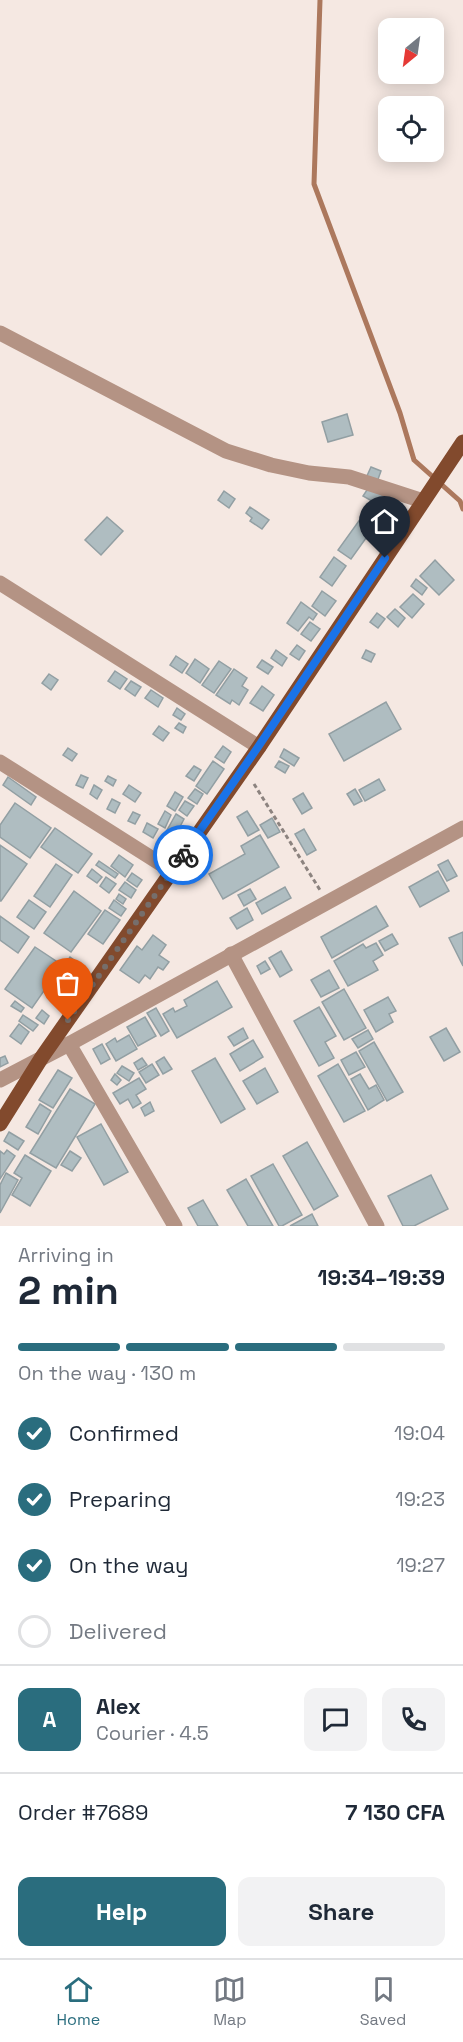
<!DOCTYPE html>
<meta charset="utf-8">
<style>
body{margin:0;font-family:"Space Grotesk",sans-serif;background:#f2f2f3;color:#1f2937;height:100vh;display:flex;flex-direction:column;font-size:22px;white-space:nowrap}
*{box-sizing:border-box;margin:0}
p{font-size:20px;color:#747a83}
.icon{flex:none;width:33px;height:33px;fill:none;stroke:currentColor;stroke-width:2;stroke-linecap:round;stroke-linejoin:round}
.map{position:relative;height:1226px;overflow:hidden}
.details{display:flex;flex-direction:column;background:#fff;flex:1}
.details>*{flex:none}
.needle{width:39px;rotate:209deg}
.fabs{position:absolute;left:378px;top:18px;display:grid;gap:12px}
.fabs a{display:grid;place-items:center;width:66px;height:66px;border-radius:12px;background:#fff;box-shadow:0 3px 15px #0003;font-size:30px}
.pin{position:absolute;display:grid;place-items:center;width:51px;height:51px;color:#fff;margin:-62px -26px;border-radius:50% 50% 50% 0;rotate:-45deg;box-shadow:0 0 6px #0007}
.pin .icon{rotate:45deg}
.courier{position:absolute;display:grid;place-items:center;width:60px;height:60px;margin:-30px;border:4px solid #1a73e8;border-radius:50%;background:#fff;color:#222;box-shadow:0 2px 8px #0007}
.overview em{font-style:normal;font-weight:600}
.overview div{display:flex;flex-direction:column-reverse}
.overview{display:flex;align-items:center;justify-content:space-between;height:102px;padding:0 18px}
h1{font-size:39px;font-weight:600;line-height:45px}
.bar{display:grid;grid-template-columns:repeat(4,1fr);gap:9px 6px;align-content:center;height:72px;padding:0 18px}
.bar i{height:8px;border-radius:4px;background:#e0e1e3}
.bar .active{background:#2a6d7e}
.bar p{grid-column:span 4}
.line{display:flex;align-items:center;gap:15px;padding:0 18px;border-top:2px solid #e0e1e3}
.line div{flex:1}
.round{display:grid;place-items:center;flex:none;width:63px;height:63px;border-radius:12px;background:#f2f2f3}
ol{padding:0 18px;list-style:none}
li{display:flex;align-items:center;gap:18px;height:66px}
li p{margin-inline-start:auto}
li .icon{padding:6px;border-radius:50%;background:#2a6d7e;color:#fff;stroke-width:4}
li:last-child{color:#747a83}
li i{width:33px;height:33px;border:3px solid #e0e1e3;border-radius:50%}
.action{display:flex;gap:12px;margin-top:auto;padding:12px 18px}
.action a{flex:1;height:69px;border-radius:12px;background:#2a6d7e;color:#fff;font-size:24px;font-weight:600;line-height:69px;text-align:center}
.action a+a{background:#f2f2f3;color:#1f2937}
.dock{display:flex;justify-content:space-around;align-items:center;height:84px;border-top:2px solid #e0e1e3;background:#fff;font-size:16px;color:#747a83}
.dock a{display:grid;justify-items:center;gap:3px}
.dock .active{color:#2a6d7e}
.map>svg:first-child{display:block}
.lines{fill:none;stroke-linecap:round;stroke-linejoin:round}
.stream{stroke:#ac785d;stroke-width:5}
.building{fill:#afbdc1;stroke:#929fa3;stroke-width:1.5}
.path{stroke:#8c837f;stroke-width:3;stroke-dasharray:4.5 3;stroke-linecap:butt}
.minor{stroke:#b49384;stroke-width:15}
.tertiary{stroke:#b49384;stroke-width:15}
.primary{stroke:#824a2d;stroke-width:15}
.done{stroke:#766e6b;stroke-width:6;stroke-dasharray:0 10.8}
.route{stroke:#1a73e8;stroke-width:8}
</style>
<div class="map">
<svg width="463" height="1226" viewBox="0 0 463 1226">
<rect width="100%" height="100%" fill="#f5e8e2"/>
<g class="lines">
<polyline class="stream" points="320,0 314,184 400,413 414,460 460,501 463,509"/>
</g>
<g class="building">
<polygon points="347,414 353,435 328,442 322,422"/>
<polygon points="371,467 381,471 377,482 366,478"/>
<polygon points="369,487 387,498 382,506 387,510 382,519 367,510 372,501 363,496"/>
<polygon points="224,491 235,499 229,508 218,500"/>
<polygon points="250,507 269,520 262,529 250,521 252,518 246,513"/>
<polygon points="107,517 123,531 101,555 85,540"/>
<polygon points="361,518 374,527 351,559 338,550"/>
<polygon points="334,557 346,566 332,586 320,577"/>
<polygon points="435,560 454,580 439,595 420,576"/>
<polygon points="416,579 427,588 422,595 411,586"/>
<polygon points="322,591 336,601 325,616 312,606"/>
<polygon points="413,594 424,604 412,618 400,607"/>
<polygon points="301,602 317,614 313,620 309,617 298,631 287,623"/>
<polygon points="395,609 405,618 398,627 387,617"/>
<polygon points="377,613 385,619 378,628 370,622"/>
<polygon points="310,622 320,629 311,641 301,634"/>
<polygon points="297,645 305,651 299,660 290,654"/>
<polygon points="276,650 287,658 282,666 271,658"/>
<polygon points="366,650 375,654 371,662 362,658"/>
<polygon points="176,656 188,664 182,673 170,665"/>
<polygon points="195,659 209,669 200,683 186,673"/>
<polygon points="262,660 273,667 268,674 257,667"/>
<polygon points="219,661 231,669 214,693 202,685"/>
<polygon points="234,669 247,678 242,686 248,690 239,705 232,700 230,704 216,695"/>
<polygon points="115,671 127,679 120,689 108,681"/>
<polygon points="49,674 58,680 51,690 42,683"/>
<polygon points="131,681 141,687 135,696 125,689"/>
<polygon points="262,686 274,695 263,711 250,703"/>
<polygon points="151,690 163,698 158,707 145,698"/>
<polygon points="386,702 401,729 344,761 329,734"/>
<polygon points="177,708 185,714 181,720 173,715"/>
<polygon points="179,723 186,727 183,733 175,728"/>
<polygon points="159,726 169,733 163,741 153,734"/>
<polygon points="223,746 231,752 224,763 215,757"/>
<polygon points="68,748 77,754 72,761 63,755"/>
<polygon points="284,749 299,758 294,766 280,757"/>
<polygon points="213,761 224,769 207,794 196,786"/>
<polygon points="279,761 289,766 285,773 275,767"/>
<polygon points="194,766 201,770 194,781 186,776"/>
<polygon points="81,775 88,778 83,788 76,785"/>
<polygon points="108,776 116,780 113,786 105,781"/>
<polygon points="8,777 36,797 31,805 3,785"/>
<polygon points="379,779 385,790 365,801 359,790"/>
<polygon points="94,785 102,790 97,799 90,794"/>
<polygon points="129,785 141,793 135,802 123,794"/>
<polygon points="195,789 203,794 197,804 188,798"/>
<polygon points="355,789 362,801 354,805 347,794"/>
<polygon points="175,792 183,797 175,811 167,806"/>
<polygon points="303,793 312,808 302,814 293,799"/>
<polygon points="112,799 120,803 115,813 107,809"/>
<polygon points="185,801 194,806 187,816 179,810"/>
<polygon points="15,803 51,828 30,858 0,837 0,825"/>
<polygon points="165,811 171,815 165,828 158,824"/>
<polygon points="247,811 259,830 248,836 237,817"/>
<polygon points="133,812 140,815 135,824 128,821"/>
<polygon points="176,814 184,819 175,836 166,832"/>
<polygon points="272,818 280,832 268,838 260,825"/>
<polygon points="147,823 158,829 153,838 143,832"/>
<polygon points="55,828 92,854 78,873 41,847"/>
<polygon points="304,829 316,850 307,855 295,834"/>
<polygon points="260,835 279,867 223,899 209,874 245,854 241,846"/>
<polygon points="0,845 27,864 1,901 0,901"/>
<polygon points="119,855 133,865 125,877 111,866"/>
<polygon points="448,860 457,876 447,881 438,865"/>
<polygon points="99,861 118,874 115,878 96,865"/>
<polygon points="56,864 72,875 50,907 34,896"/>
<polygon points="92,869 102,877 97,883 87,876"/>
<polygon points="438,871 449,891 420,907 409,887"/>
<polygon points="132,873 142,880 137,887 127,880"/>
<polygon points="106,877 116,884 109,893 100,886"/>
<polygon points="125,882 136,890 131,898 119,890"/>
<polygon points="285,887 291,898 262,914 256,903"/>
<polygon points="250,889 256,899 244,906 238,895"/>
<polygon points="74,891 101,911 71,952 44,933"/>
<polygon points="119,894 126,899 123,904 116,899"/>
<polygon points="29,900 46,912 34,929 17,917"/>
<polygon points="114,900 126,909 121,916 109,908"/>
<polygon points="376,906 388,926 332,958 321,937"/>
<polygon points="247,908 253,920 237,929 230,918"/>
<polygon points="105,910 120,920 103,944 88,934"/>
<polygon points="0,916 29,937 18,953 0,940"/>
<polygon points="463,932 463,966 449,938"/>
<polygon points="392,934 398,944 385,951 379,941"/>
<polygon points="153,935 166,945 159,955 169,962 163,970 158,967 150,979 145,975 139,983 120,970 137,946 142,950"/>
<polygon points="376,943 383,955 373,961 378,970 348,986 334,961 363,944 366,948"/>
<polygon points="35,947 62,965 32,1008 5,989"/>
<polygon points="281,951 292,970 280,977 269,958"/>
<polygon points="70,957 82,966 62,996 49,987"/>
<polygon points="265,961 270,969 261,974 257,966"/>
<polygon points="329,970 339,988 321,997 311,980"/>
<polygon points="217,981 232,1007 177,1038 163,1014 173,1008 175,1012 187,1006 184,1000"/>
<polygon points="344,989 366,1028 344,1040 322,1002"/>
<polygon points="388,997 396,1011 389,1014 393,1022 376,1032 364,1010"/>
<polygon points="15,1001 24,1008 21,1012 11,1006"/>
<polygon points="319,1007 336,1036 325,1042 334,1058 319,1066 294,1021"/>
<polygon points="156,1008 169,1031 161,1036 147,1013"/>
<polygon points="42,1010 49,1016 44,1024 36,1018"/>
<polygon points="23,1015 38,1025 33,1031 19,1021"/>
<polygon points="145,1017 156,1036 138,1046 127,1027"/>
<polygon points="19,1024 29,1032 21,1044 10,1036"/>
<polygon points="243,1028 248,1038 234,1046 228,1037"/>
<polygon points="446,1028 460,1052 444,1061 430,1037"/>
<polygon points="368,1030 373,1039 358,1048 352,1039"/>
<polygon points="129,1035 137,1049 116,1061 106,1044 115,1038 117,1042"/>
<polygon points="253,1040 263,1057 240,1071 230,1054"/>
<polygon points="374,1042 403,1092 387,1101 359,1051"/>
<polygon points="102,1044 110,1059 101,1064 93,1049"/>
<polygon points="356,1052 365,1067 349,1075 341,1060"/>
<polygon points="5,1056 8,1063 0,1067 0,1058"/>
<polygon points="164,1057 172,1069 163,1074 156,1062"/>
<polygon points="142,1058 147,1065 138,1070 134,1063"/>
<polygon points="215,1058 245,1109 221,1123 192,1071"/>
<polygon points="152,1064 159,1075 146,1083 139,1072"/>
<polygon points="338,1064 365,1111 344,1122 318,1076"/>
<polygon points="122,1066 134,1073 129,1081 117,1073"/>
<polygon points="265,1068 278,1092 257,1104 243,1081"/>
<polygon points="58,1070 72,1078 53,1108 39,1100"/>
<polygon points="115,1074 121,1080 117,1085 111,1080"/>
<polygon points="360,1074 369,1089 376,1085 384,1100 368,1110 351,1079"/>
<polygon points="139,1078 146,1089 136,1095 141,1103 133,1108 128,1099 120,1104 113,1093"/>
<polygon points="70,1089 95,1104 56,1168 30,1153"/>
<polygon points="150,1102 154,1111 145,1116 141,1108"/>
<polygon points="40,1104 51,1111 38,1134 26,1127"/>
<polygon points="101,1124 128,1172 104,1185 77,1137"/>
<polygon points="9,1132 24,1141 18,1150 4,1141"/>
<polygon points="307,1142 338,1196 314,1210 283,1156"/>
<polygon points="7,1150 15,1156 0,1179 0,1151 4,1154"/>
<polygon points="70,1151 81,1158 72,1171 61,1165"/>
<polygon points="25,1155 51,1171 30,1206 12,1195 22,1178 14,1173"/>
<polygon points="273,1164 302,1215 282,1226 279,1226 251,1176"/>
<polygon points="6,1173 18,1180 0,1213 0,1185"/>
<polygon points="431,1175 448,1209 414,1226 403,1226 388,1196"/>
<polygon points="246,1179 273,1226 248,1226 227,1190"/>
<polygon points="203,1200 218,1226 198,1226 188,1208"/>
<polygon points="312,1214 318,1226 290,1226"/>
</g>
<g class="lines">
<polyline class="path" points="254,784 320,890"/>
<g class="minor">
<polyline points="0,333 226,451 271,465 309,473 349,477 423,501"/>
<polyline points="0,583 259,747"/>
<polyline points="0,762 172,871"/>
<polyline points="231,954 377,1226"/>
<polyline points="69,1044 175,1226"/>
</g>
<polyline class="tertiary" points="0,1080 69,1044 463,828"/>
<polyline class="primary" points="0,1124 42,1057 259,747 463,442"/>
</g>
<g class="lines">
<polyline class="done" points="68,1020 183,855"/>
<polyline class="route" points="183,855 258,747 385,558"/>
</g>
</svg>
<div class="fabs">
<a><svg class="needle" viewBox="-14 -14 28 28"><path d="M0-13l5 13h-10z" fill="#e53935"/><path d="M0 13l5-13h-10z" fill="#747a83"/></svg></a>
<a><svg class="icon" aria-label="locate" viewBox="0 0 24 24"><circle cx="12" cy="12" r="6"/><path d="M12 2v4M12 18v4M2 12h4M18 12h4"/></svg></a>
</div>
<div class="pin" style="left:68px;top:1020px;background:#ea580c"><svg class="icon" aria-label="bag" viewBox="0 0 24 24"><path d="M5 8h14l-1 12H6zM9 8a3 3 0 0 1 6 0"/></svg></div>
<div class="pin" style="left:385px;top:558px;background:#1f2937"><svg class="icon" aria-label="home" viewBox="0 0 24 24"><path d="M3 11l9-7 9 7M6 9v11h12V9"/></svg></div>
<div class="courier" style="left:183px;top:855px"><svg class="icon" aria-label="bike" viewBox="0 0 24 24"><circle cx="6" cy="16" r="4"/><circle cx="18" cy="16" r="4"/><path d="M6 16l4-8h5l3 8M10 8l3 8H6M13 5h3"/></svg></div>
</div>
<section class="details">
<div class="overview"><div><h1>2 min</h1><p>Arriving in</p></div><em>19:34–19:39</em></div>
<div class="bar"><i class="active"></i><i class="active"></i><i class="active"></i><i></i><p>On the way · 130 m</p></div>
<ol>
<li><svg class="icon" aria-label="check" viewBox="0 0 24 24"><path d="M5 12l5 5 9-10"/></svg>Confirmed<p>19:04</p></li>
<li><svg class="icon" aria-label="check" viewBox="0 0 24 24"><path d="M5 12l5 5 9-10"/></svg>Preparing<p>19:23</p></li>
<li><svg class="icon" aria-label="check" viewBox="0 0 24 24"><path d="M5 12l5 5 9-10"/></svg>On the way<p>19:27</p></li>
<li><i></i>Delivered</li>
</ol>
<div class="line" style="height:108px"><b class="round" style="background:#2a6d7e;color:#fff">A</b><div><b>Alex</b><p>Courier · 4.5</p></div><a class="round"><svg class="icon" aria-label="chat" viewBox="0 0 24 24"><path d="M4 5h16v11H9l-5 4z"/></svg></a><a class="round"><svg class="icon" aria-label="phone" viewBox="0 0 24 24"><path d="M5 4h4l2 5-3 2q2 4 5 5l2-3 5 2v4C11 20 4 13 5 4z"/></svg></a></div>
<div class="line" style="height:78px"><div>Order #7689</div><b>7 130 CFA</b></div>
<div class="action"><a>Help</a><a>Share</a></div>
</section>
<nav class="dock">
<a class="active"><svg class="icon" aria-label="home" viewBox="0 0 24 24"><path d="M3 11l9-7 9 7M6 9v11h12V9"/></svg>Home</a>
<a><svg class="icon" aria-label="map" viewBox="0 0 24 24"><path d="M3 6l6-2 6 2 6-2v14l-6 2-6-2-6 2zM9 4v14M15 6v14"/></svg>Map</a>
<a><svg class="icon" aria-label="saved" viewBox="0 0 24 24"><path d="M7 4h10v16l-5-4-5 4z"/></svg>Saved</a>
</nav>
